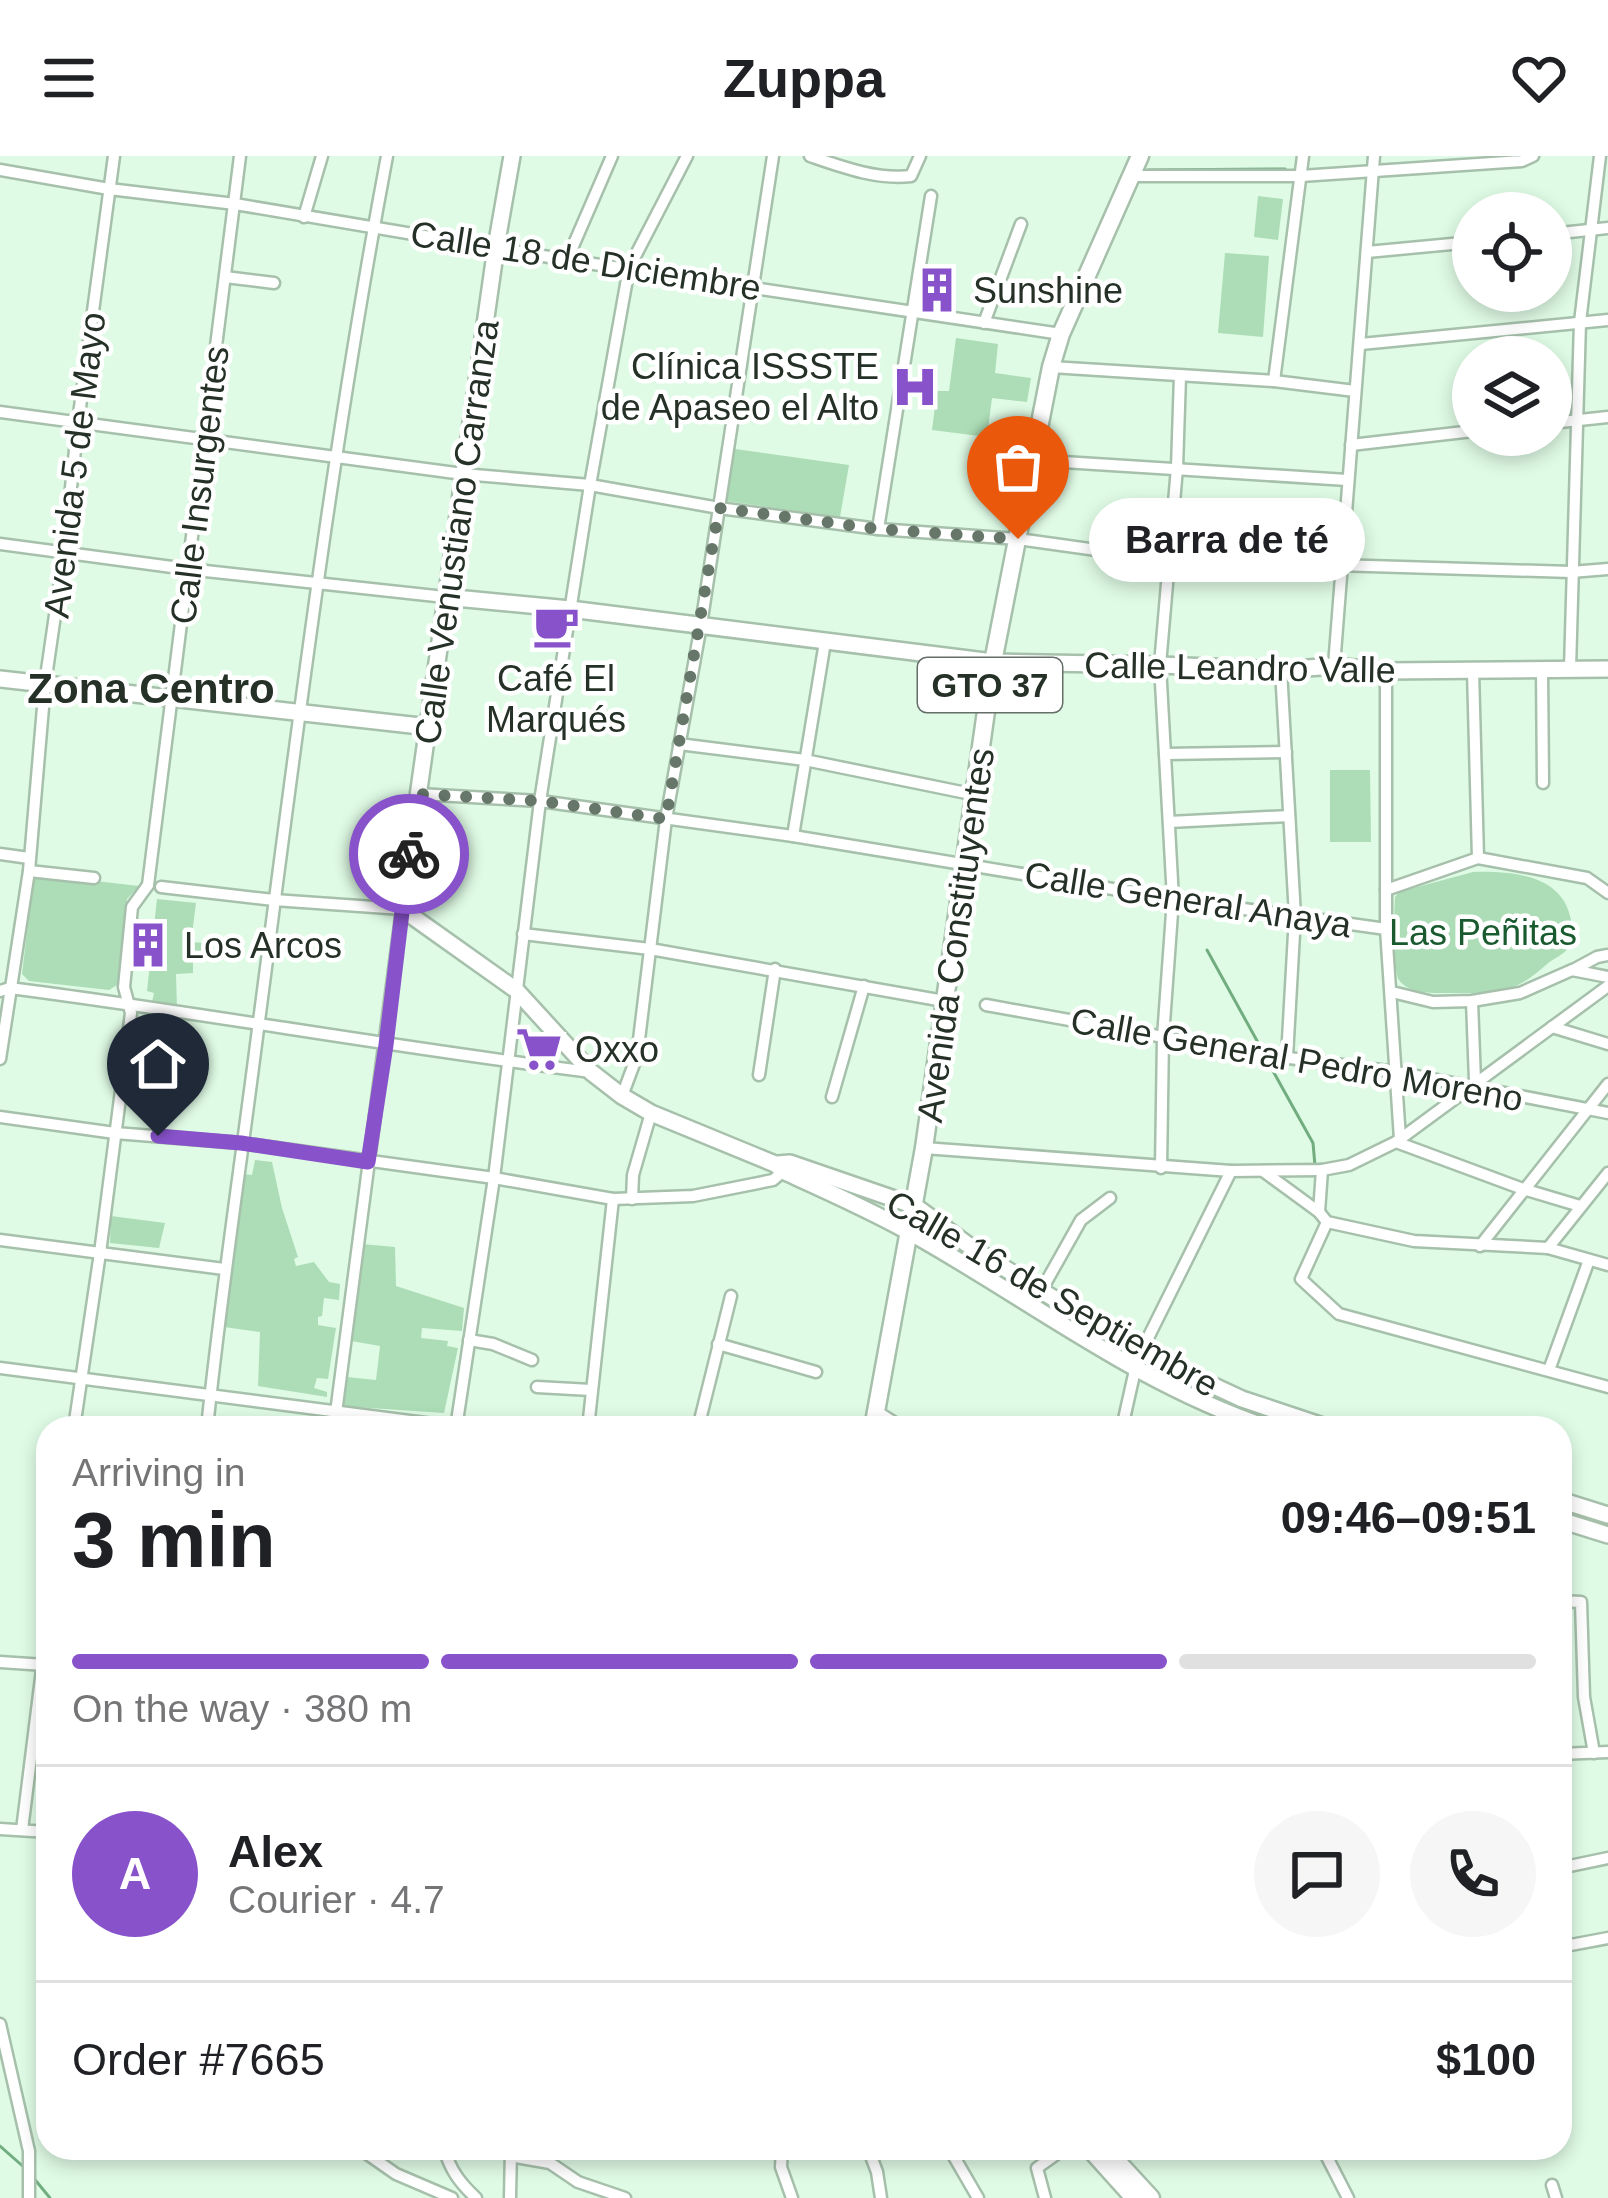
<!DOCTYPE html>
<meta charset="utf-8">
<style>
body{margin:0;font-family:Helvetica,sans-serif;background:#f6f6f6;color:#202124;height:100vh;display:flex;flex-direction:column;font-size:45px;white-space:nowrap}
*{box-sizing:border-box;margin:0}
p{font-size:39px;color:#757577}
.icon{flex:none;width:66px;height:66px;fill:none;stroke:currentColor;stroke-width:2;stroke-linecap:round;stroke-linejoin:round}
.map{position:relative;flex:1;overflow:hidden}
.panel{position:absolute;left:36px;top:1260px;width:1536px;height:744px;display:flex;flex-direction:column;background:#fff;border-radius:36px;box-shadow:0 6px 18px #0003}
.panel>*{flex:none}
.controls{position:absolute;left:1452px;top:36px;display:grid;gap:24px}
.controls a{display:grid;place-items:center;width:120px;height:120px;border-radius:50%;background:#fff;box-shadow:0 6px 18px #0003;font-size:60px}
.pin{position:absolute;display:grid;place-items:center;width:102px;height:102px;color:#fff;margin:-123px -51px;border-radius:50% 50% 50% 0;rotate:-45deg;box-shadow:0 0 12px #0007}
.pin .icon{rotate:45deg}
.courier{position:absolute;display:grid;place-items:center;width:120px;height:120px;margin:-60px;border:9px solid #8752ca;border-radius:50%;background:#fff;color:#222;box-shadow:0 3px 15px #0007}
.bubble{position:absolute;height:84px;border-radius:42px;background:#fff;box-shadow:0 6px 18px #0003;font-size:39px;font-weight:700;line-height:84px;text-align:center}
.summary em{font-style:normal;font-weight:700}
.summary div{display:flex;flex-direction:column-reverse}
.summary{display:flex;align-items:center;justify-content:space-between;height:204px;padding:0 36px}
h1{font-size:78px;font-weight:700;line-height:90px}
.bar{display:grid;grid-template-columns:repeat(4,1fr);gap:18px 12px;align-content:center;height:144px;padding:0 36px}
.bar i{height:15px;border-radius:9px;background:#e0e0e0}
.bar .active{background:#8752ca}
.bar p{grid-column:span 4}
.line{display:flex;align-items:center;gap:30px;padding:0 36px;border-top:3px solid #e0e0e0}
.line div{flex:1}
.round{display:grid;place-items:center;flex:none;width:126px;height:126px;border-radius:63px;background:#f6f6f6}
header{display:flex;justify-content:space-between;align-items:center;height:156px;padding:0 36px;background:#fff;font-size:54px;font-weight:700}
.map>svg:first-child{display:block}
.green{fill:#acddb6}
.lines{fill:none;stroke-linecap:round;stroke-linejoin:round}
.stream{stroke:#72ad80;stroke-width:3}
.street-casing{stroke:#a6c0ab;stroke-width:15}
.secondary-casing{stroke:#a6c0ab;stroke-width:20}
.primary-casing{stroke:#a6c0ab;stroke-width:21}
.street{stroke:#fff;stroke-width:10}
.secondary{stroke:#fff;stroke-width:15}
.primary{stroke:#fff;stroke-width:16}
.done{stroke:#66776a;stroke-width:12;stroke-dasharray:0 21.6}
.route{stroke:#8752ca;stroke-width:15}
.labels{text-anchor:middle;stroke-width:9;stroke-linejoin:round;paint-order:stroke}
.shield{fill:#fff;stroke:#666e68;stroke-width:3}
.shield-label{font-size:33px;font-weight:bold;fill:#253027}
.street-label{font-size:36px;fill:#253027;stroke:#fff}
.poi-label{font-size:36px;fill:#253027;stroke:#fff;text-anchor:start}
.park-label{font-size:36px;fill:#195a2f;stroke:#fff}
.quarter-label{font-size:42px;font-weight:bold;fill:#253027;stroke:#fff}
</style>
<header><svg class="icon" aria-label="menu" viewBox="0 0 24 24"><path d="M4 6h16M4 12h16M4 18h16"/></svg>Zuppa<svg class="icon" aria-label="heart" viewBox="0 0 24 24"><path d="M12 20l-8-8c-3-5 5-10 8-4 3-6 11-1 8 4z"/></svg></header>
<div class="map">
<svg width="1608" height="2042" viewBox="0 0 1608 2042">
<rect width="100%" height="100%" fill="#dffbe5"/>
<g class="green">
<polygon points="1258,40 1283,43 1278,84 1254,81"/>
<polygon points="1225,97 1269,100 1263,181 1218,177"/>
<polygon points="956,182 998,188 995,217 1031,222 1027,246 992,242 987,281 932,274 937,235 949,235"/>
<polygon points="735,293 849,309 840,361 726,345"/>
<polygon points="1330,614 1370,614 1371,686 1330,686"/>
<path d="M1473,716C1511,715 1563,718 1571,764C1572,772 1572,785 1568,792C1564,799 1552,803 1546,809C1534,819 1523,829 1507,833C1486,838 1464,837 1442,837C1429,837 1408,837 1399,824C1393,815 1394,754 1395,741L1399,736Z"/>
<polygon points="34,718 139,730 127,743 117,829 109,834 29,825 22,818"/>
<polygon points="157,743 196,747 191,786 204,787 204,797 193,798 193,817 176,818 177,853 151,851 154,837 147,835"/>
<polygon points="255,1004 272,1006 282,1052 298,1101 294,1103 296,1110 314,1106 329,1126 340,1128 339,1144 324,1142 322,1160 318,1161 318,1169 336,1172 328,1223 317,1222 314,1232 327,1236 327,1241 258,1230 260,1176 224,1171 243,1018 252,1019"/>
<polygon points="111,1060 165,1067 159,1092 110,1087"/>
<polygon points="362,1088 395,1091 396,1130 464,1152 462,1175 422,1172 421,1182 448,1185 447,1190 458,1192 444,1257 341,1250 347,1221 376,1224 380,1190 351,1185"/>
</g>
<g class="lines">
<g class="stream">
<polyline points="1148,14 1285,13"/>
<polyline points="1207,794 1261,892"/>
<polyline points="1268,906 1313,987 1315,1010"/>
<polyline points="0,1990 26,2013"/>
<polyline points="32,2020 50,2042"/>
</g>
<g class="street-casing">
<g id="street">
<path d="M810,0C842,11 877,24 911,20L920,0"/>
<polyline points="0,14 109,33 235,48 567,104 1061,178"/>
<polyline points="1132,20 1301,20 1522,5 1533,0"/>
<polyline points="304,61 322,0"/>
<polyline points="1551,78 1608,72"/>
<polyline points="1367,96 1473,86"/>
<polyline points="567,104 612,0"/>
<polyline points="225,121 274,127"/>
<polyline points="984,167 1021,68"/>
<polyline points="1361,188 1608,164"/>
<polyline points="1051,211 1274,225 1355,235"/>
<polyline points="1274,225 1303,0"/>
<polyline points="0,256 463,318 590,329 719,352 878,373 1018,383 1168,404 1571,416 1608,413"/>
<polyline points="1551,267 1608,261"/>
<polyline points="1351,289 1473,275"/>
<polyline points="1032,304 1347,324"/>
<polyline points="878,373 931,40"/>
<polyline points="0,388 187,413 445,441"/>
<polyline points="1334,510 1374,0"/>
<polyline points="1542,513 1543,627"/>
<polyline points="1570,513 1580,166 1600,0"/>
<polyline points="1281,514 1295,760 1287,901"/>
<polyline points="1386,515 1386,773 1400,983"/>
<polyline points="1473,515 1478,702"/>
<polyline points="679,588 805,604 976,639"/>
<polyline points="1165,598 1286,596"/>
<polyline points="419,638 540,645 793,680 1173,743 1386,773"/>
<polyline points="1169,666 1289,660"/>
<polyline points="793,680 825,486"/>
<polyline points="0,698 29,702"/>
<polyline points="29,715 94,722"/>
<polyline points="148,729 240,0"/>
<polyline points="161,731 274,744 402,753 334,1272"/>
<polyline points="1386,734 1478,702 1587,722 1608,737"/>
<polyline points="523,778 650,793 944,845"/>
<polyline points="1573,814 1597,801 1608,799"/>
<path d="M0,835L10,832C204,857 397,892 591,916"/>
<polyline points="1392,836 1433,846 1472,845 1520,837 1572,814 1608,821"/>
<polyline points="1472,845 1475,925"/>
<polyline points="986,849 1258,898 1396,916 1608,957"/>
<polyline points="1552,871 1608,888"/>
<polyline points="0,903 29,715 45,528 64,397 78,266 114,0"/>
<polyline points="759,919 775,813"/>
<polyline points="622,940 637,900 666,663 701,469 773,0"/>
<polyline points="832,941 864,830"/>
<polyline points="0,961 115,977 241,987 494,1022 613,1043 693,1040 773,1024 788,1011"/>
<polyline points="1396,986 1523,1033 1580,1050"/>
<polyline points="924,992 1231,1015 1322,1014 1349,1009 1396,986 1608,830"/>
<polyline points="1161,1012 1163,881 1173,743 1160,509 1177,312 1180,220"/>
<polyline points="1263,1015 1319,1056 1327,1066 1414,1085 1548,1092 1608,1109"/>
<polyline points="632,1043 633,1019 651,957"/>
<polyline points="1319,1056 1322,1014"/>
<polyline points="1327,1066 1301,1123 1339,1158 1608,1231"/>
<polyline points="0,1084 224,1113"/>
<polyline points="1480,1090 1608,928"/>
<polyline points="1548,1092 1608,1017"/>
<polyline points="1032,1151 1081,1064 1110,1042"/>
<polyline points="469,1184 493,1188 532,1204"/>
<polyline points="718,1188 816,1216"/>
<polyline points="0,1212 464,1272"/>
<polyline points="1549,1214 1589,1104"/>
<polyline points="537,1231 591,1234"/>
<polyline points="876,1255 903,1272"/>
<polyline points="74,1272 100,1097 131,857 124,831 132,751 148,729"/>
<path d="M207,1272C221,1136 242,1001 259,865C297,576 333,286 387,0"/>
<polyline points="456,1272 494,1022 540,645 590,329 629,112 687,0"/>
<polyline points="588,1272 613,1043"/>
<polyline points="698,1272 731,1140"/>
<polyline points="1122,1272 1135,1214 1141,1196 1231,1015"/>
<polyline points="1560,1445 1581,1446 1584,1541 1594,1597"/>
<polyline points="0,1506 45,1509"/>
<polyline points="1560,1598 1608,1596"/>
<polyline points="0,1673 48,1676"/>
<polyline points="22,1674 48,1466"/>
<polyline points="1560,1712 1608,1702"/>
<polyline points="1560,1791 1608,1782"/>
<polyline points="0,1868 29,1995 29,2042"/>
<polyline points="366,1992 363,1995 396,2018 452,2042"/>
<path d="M444,1992C450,2014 460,2027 476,2042"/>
<polyline points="782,1992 781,2011 792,2042"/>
<polyline points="868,1992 877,2016 881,2042"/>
<polyline points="949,1992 978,2042"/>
<polyline points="1319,1992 1326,1999 1348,2042"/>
<polyline points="510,2000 550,2007 578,2026 625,2042"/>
<polyline points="1552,2029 1556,2042"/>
<polyline points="510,2042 511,1992"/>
<polyline points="1045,2042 1037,2012 1065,1992"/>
</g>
</g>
<g class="secondary-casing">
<g id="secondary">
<path d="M512,0L496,91L402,753L516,834L591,916L622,940L651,957L775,1008L785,1016C827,1035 870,1054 911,1077C1031,1144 1135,1227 1269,1272"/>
<polyline points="445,441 570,453 993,506 1160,509 1281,514 1334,510 1386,515 1608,513"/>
<polyline points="0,523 429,571"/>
<polyline points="778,1008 790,1007 915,1050 975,1094 1141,1196 1242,1243 1329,1272"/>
<polyline points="1560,1344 1608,1359"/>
<polyline points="1560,1364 1608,1379"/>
</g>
</g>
<g class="primary-casing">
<g id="primary">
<polyline points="873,1272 924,992 993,506 1051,211 1061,178 1140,0"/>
<polyline points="1089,1992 1134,2042"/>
<polyline points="1105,1992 1151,2042"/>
</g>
</g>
<use href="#street" class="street"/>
<use href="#secondary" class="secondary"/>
<use href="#primary" class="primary"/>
</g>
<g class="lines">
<polyline class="done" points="409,698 419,638 540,645 666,663 719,352 878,373 1018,383"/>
<polyline class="route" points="158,980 241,987 368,1006 386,889 409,698"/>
</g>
<defs>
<g id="building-bare" transform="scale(3.6)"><path d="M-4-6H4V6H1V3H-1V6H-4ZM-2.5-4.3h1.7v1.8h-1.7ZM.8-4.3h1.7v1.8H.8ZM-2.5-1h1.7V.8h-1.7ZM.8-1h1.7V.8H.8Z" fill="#8752ca" stroke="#fff" stroke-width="2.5" paint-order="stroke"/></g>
<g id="hospital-bare" transform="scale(3.6)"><path d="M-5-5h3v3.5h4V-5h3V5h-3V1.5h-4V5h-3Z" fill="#8752ca" stroke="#fff" stroke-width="2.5" paint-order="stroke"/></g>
<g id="cafe-bare" transform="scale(3.6)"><path d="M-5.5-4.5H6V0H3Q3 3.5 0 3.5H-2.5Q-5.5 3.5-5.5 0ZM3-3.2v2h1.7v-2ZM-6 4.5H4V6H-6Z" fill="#8752ca" stroke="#fff" stroke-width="2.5" paint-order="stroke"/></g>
<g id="supermarket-bare" transform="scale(3.6)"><path d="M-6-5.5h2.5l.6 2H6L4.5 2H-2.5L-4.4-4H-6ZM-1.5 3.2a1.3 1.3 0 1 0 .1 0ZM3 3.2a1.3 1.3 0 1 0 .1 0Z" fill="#8752ca" stroke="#fff" stroke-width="2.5" paint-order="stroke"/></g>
</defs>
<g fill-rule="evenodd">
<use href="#building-bare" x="937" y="134"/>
<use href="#hospital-bare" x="915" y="231"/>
<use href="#cafe-bare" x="556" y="470"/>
<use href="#building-bare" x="148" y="789"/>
<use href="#supermarket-bare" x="539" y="893"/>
</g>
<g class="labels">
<rect class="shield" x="918" y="502" width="144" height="54" rx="9"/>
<g class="shield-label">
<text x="990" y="541">GTO 37</text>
</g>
<g class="street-label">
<text transform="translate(586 104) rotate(9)" y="13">Calle 18 de Diciembre</text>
<text transform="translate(74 309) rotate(-83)" y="13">Avenida 5 de Mayo</text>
<text transform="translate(199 329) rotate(-83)" y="13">Calle Insurgentes</text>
<text transform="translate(456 376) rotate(-82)" y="13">Calle Venustiano Carranza</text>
<text transform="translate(1240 511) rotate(1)" y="13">Calle Leandro Valle</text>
<text transform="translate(1188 743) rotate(9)" y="13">Calle General Anaya</text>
<text transform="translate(955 779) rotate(-82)" y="13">Avenida Constituyentes</text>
<text transform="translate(1297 903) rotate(10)" y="13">Calle General Pedro Moreno</text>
<text transform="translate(1053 1137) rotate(30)" y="13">Calle 16 de Septiembre</text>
</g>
<g class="poi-label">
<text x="973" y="147">Sunshine</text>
<text x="879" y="223" text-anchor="end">Clínica ISSSTE<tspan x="879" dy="41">de Apaseo el Alto</tspan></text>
<text x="556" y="535" text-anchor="middle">Café El<tspan x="556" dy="41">Marqués</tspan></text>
<text x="184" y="802">Los Arcos</text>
<text x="575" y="906">Oxxo</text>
</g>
<g class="park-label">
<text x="1483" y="789">Las Peñitas</text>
</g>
<g class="quarter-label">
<text x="151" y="547">Zona Centro</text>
</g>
</g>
</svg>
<div class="controls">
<a><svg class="icon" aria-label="locate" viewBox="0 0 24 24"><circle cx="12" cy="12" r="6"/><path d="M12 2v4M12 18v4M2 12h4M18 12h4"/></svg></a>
<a><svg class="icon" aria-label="layers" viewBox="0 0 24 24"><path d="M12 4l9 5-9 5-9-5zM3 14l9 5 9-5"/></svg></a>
</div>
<div class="pin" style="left:1018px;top:383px;background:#ea580c"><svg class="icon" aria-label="bag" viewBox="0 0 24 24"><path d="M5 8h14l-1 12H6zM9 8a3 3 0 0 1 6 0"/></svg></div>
<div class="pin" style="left:158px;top:980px;background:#1f2937"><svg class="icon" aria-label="home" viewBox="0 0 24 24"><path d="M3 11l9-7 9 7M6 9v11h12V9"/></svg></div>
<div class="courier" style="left:409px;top:698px"><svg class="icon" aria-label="bike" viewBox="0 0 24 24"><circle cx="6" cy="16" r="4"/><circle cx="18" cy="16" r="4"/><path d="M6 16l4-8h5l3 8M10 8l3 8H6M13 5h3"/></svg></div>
<div class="bubble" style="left:1089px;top:342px;width:276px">Barra de té</div>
<section class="panel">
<div class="summary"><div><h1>3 min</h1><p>Arriving in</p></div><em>09:46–09:51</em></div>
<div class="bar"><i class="active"></i><i class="active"></i><i class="active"></i><i></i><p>On the way · 380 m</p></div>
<div class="line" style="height:216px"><b class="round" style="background:#8752ca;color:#fff">A</b><div><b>Alex</b><p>Courier · 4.7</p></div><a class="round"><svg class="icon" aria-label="chat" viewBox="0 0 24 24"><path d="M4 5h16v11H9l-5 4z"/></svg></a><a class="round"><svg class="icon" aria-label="phone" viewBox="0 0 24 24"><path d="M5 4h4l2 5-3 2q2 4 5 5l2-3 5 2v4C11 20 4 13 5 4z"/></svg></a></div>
<div class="line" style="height:156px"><div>Order #7665</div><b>$100</b></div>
</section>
</div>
